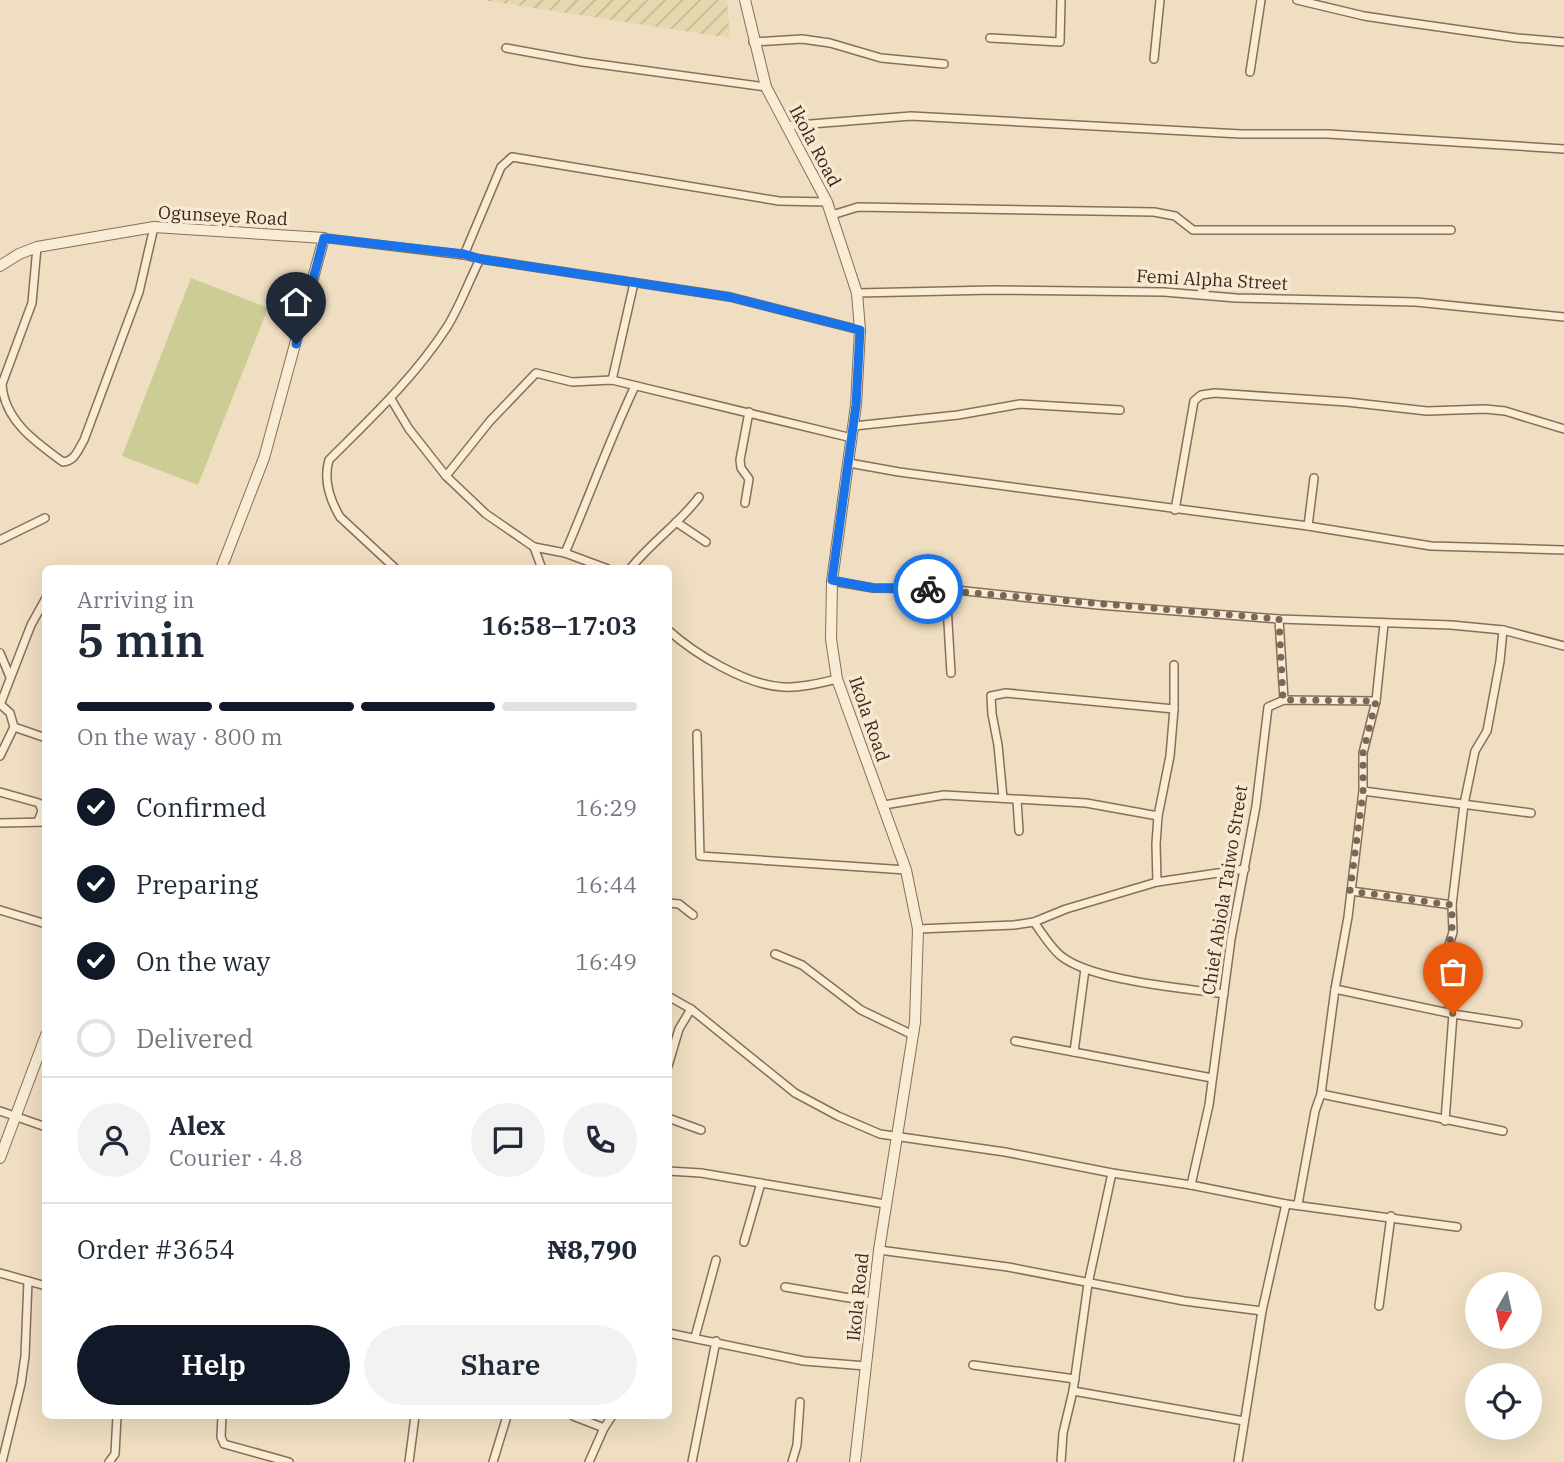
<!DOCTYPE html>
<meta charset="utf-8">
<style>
body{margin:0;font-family:"IBM Plex Serif",serif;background:#f2f2f3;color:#1f2937;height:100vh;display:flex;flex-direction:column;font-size:26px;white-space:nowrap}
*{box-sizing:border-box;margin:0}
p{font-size:23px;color:#747a83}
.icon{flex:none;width:38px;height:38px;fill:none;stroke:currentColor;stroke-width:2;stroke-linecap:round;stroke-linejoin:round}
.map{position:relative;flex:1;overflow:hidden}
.panel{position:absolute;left:42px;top:565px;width:630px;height:854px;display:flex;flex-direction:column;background:#fff;border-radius:10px;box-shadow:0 7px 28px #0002}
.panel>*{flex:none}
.needle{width:46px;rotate:189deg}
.controls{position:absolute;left:1465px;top:1272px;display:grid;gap:14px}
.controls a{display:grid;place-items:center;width:77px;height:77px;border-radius:50%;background:#fff;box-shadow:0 7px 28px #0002;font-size:35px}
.pin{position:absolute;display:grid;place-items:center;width:60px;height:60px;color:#fff;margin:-72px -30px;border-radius:50% 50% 50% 0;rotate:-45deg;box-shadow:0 0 7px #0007}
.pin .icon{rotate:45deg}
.courier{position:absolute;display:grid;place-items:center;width:70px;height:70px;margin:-35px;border:5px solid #1a73e8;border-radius:50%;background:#fff;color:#222;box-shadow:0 2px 9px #0007}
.overview em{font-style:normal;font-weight:600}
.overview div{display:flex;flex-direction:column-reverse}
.overview{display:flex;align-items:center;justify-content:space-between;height:119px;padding:0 35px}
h1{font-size:46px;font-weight:600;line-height:52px}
.bar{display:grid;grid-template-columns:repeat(4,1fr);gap:10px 7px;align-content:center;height:84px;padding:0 35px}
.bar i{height:9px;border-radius:5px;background:#e0e1e3}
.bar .active{background:#111827}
.bar p{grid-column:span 4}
.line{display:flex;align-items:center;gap:18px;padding:0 35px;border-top:2px solid #e0e1e3}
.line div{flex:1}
.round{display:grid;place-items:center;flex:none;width:74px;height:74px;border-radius:37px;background:#f2f2f3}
ol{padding:0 35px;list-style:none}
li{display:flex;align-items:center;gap:21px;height:77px}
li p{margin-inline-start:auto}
li .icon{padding:7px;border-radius:50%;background:#111827;color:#fff;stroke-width:4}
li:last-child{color:#747a83}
li i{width:38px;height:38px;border:4px solid #e0e1e3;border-radius:50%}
.action{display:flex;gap:14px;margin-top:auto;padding:14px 35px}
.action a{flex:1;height:80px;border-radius:42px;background:#111827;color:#fff;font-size:28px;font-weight:600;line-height:80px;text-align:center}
.action a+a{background:#f2f2f3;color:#1f2937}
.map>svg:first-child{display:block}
.farmland{fill:url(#farmland-furrows)}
.grass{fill:#cbcd95}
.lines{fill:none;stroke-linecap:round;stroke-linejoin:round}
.minor-casing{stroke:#896e58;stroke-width:10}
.tertiary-casing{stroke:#896e58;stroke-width:12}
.minor{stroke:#f9ecd5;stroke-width:7}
.tertiary{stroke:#f9ecd5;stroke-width:10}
.done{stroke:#786856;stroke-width:7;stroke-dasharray:0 12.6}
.route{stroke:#1a73e8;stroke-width:9}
.labels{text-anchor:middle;stroke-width:7;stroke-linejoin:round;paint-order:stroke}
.street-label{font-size:18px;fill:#38281d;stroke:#f6e9d1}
</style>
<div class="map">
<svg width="1564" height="1462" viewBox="0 0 1564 1462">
<defs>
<pattern id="farmland-furrows" width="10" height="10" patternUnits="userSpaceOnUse" patternTransform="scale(1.75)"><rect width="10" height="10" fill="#e5d8af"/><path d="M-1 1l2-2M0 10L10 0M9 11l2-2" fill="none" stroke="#c5b996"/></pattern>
</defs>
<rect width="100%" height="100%" fill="#efdec1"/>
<polygon class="farmland" points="482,0 727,0 730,38"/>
<polygon class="grass" points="191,278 268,308 198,485 122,456"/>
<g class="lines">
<g class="minor-casing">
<g id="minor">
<polyline points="1297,0 1364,16 1404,22 1517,38 1564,42"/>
<polyline points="990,38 1060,42 1061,0"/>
<polyline points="753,42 802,39 830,43 881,58 944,64"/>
<polyline points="506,48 583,62 766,87"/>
<polyline points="1154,59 1160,0"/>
<polyline points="1250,72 1261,0"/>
<polyline points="786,126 911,116 1241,134 1328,134 1564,149"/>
<polyline points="832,215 858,207 1154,212 1175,216 1193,230 1451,230"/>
<polyline points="324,238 464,255 480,259 730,297 860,330"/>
<path d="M37,247L32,303L2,384C4,421 37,443 63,462C75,461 78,450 84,440L139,292L154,227"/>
<polyline points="464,255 501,167 512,157 779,201 827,202"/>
<polyline points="857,293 993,290 1164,292 1236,298 1416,302 1564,317"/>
<polyline points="612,380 634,283"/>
<polyline points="391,399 409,429 446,476 486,514 534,547 542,569"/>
<polyline points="854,426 958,415 1020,404 1120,410"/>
<polyline points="849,463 899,472 1308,526 1431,546 1564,550"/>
<polyline points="446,476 490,421 536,373 572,382 612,380 852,438"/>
<polyline points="745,503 749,479 741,468 740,460 749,412"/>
<polyline points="1175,510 1194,401 1201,395 1215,393 1347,402 1427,411 1485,409 1505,411 1564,429"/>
<polyline points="676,522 706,542"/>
<polyline points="1308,526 1314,478"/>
<polyline points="0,540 45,518"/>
<polyline points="534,547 565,553 608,569"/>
<path d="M565,553C589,497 609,441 635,386"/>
<path d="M396,569L340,517C330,500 323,480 329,460C371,418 414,378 447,327C460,306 469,281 480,259"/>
<path d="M630,569C651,542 679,524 699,497"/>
<polyline points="832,581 873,588 946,589 1098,605 1279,619 1451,625 1503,630 1564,646"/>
<polyline points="946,589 951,673"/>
<polyline points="1279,619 1284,700"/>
<path d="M668,630C696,655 746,685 783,687C801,688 820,683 837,679"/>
<polyline points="0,653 10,677"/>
<polyline points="0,704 10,713 14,727 46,738"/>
<polyline points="0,705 31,625 46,598"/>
<polyline points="697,734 700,856 906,870"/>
<polyline points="0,756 14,727"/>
<polyline points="1363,791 1531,813"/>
<polyline points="0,792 39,803 42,811 38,821"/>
<polyline points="1003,798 998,745 992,714 991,696 1006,693 1174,709"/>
<polyline points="1017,800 1019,831"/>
<polyline points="884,805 944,795 1086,803 1158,816"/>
<polyline points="0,823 46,822"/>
<polyline points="1157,882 1156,844 1158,816 1170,756 1174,709 1174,665"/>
<polyline points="1351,891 1452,905"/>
<polyline points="668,903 679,904 693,915"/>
<polyline points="0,910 46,924"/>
<path d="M1034,922C1042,933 1051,948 1061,956C1092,981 1184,988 1224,994"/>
<polyline points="918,929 1014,925 1034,922 1066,909 1157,882 1245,869"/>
<polyline points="775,954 802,965 861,1010 913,1035"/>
<polyline points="1335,989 1453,1014 1518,1024"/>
<polyline points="668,996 691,1009 795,1093 838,1116 880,1134 1005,1152 1112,1173 1191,1185 1286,1204 1457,1227"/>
<polyline points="1015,1041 1212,1078"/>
<polyline points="1074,1052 1085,969"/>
<polyline points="668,1066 679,1029 691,1009"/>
<polyline points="1321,1094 1503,1131"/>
<polyline points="0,1111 46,1127"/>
<polyline points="668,1118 701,1130"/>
<polyline points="1445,1121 1453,1014 1445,995 1450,960 1449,945 1453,932 1452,905 1464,804 1475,751 1487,731 1500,661 1503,630"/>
<polyline points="668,1171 701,1173 885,1204"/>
<polyline points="1191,1185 1209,1105 1231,939 1256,806 1268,707 1284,700 1376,701"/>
<polyline points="1298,1204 1315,1111 1321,1094 1335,989 1348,917 1363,791 1363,753 1376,701 1384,624"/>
<polyline points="744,1242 761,1183"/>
<polyline points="879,1250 1008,1267 1184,1301 1262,1311"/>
<polyline points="0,1273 46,1286"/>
<polyline points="785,1287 873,1302"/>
<polyline points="1379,1306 1391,1216"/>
<polyline points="668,1333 804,1361 866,1366"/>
<polyline points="695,1337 716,1260"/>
<polyline points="973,1365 1075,1379"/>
<polyline points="1073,1391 1244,1421"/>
<polyline points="222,1416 221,1437 224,1444 289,1462"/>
<polyline points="573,1416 604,1428"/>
<polyline points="2,1462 21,1384 25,1356 28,1281"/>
<polyline points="109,1462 115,1454 117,1416"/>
<polyline points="409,1462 415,1416"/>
<polyline points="493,1462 507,1416"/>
<polyline points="589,1462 604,1428 612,1416"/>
<polyline points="692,1462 716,1341"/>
<polyline points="792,1462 797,1445 800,1402"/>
<polyline points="1061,1462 1063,1433 1073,1391 1088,1284 1112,1173"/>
<polyline points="1238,1462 1262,1311 1286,1204"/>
</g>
</g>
<g class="tertiary-casing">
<g id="tertiary">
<polyline points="745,0 766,87 827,202 857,293 860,330 856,405 832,581 831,639 837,679 906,870 918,929 915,1022 879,1250 855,1462"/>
<polyline points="0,266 19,254 37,247 154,227 324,238 264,458 221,569"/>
<polyline points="0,1158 46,1035"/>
</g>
</g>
<use href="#minor" class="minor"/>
<use href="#tertiary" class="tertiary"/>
</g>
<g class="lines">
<polyline class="done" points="928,589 1279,619 1283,700 1376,701 1363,753 1363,792 1350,891 1452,905 1452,932 1449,945 1450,960 1445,995 1453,1014"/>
<polyline class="route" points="296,344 324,238 464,254 480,259 730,297 860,330 856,405 832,580 873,588 928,589"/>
</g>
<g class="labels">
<g class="street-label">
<text transform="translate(815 146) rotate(62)" y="6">Ikola Road</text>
<text transform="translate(223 216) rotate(3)" y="6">Ogunseye Road</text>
<text transform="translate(1212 280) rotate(3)" y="6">Femi Alpha Street</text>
<text transform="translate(869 719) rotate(71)" y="6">Ikola Road</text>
<text transform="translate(1225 890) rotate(-81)" y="6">Chief Abiola Taiwo Street</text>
<text transform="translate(858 1297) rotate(-84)" y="6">Ikola Road</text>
</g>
</g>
</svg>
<div class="controls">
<a><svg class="needle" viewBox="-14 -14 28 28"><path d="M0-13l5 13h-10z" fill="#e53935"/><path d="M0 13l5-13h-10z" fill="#747a83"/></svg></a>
<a><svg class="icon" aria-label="locate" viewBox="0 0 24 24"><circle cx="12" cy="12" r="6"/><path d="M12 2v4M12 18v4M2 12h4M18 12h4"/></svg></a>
</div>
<div class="pin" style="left:1453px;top:1014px;background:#ea580c"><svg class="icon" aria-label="bag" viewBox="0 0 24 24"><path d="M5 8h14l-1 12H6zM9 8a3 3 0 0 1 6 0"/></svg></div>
<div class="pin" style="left:296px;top:344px;background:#1f2937"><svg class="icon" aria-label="home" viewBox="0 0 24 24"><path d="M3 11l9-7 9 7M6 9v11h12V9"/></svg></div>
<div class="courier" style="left:928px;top:589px"><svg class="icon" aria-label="bike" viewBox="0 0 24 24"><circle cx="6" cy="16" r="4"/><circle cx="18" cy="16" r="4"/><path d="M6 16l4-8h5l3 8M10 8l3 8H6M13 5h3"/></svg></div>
<section class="panel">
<div class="overview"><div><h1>5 min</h1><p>Arriving in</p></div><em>16:58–17:03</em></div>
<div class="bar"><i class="active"></i><i class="active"></i><i class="active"></i><i></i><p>On the way · 800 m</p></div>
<ol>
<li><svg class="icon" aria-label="check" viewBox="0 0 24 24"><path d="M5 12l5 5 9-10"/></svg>Confirmed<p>16:29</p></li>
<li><svg class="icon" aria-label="check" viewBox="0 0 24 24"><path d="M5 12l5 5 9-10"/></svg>Preparing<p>16:44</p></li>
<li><svg class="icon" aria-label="check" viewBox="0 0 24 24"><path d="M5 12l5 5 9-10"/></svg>On the way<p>16:49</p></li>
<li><i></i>Delivered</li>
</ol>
<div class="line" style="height:126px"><a class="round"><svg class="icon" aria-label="person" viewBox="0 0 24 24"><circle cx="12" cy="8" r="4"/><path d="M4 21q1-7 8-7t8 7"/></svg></a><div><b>Alex</b><p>Courier · 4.8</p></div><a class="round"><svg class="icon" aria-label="chat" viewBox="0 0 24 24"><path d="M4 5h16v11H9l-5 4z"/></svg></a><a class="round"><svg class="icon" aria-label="phone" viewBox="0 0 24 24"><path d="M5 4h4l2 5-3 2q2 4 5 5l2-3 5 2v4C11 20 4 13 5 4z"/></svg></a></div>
<div class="line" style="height:91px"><div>Order #3654</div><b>₦8,790</b></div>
<div class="action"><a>Help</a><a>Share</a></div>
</section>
</div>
